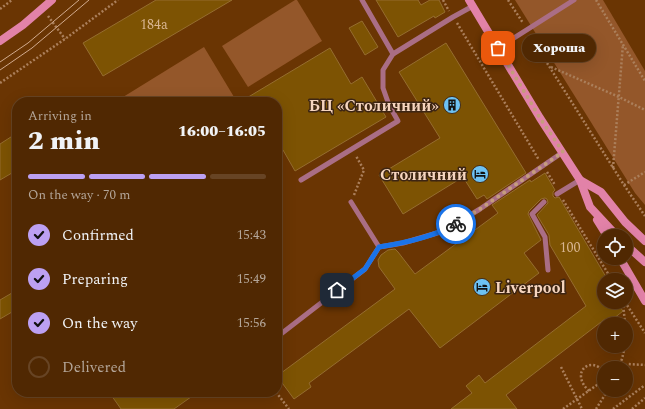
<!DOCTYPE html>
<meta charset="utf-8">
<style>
body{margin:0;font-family:Spectral,serif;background:#5a3411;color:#f1f3f6;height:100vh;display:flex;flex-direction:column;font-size:15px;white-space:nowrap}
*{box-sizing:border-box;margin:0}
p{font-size:13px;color:#b4a699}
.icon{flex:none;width:22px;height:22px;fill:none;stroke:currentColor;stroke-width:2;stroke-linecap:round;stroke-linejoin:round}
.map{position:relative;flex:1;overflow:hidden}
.side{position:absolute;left:12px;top:97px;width:270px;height:300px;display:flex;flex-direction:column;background:#502802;border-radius:16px;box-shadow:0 4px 16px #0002,0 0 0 1px #674424}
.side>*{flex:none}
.fabs{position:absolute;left:597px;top:229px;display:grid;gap:8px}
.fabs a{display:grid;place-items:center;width:36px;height:36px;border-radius:50%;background:#502802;box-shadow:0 4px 16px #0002,0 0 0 1px #674424;font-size:20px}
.pin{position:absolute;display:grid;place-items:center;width:34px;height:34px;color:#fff;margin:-17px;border-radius:8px;box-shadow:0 2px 6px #0006}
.courier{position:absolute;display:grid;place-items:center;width:40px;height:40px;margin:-20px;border:3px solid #1a73e8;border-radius:50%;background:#fff;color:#222;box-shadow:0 1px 5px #0007}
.bubble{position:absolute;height:28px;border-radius:14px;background:#502802;box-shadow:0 4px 16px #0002,0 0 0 1px #674424;font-size:13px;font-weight:800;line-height:28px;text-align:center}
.head em{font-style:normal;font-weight:800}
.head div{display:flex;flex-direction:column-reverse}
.head{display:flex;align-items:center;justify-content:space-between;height:68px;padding:0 16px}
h1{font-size:26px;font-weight:800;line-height:30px}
.bar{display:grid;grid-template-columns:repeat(4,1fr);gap:6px 4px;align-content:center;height:48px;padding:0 16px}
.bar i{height:5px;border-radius:3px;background:#674424}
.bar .selected{background:#bca0f2}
.bar p{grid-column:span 4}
ol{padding:0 16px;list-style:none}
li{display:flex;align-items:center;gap:12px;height:44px}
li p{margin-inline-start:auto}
li .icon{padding:4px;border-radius:50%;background:#bca0f2;color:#111;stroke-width:4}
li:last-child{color:#b4a699}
li i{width:22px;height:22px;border:2px solid #674424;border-radius:50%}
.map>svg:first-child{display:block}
.green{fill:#94572a}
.building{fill:#7d5303;stroke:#956d2f}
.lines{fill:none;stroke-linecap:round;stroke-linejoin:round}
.path{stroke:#ab7f5b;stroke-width:2.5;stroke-dasharray:2 2;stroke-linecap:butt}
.lane{stroke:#aa6e85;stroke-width:5}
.secondary{stroke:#e282a8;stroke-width:8}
.tram{stroke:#d1aa8d;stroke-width:1}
.done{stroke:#c59d7d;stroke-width:4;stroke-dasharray:0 7.2}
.route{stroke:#1a73e8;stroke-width:5}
.labels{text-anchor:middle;stroke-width:3;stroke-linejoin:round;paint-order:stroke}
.number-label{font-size:14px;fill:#d8b490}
.poi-label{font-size:16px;font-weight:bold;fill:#f6d5bf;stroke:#3d2513;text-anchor:end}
</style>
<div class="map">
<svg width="645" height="409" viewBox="0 0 645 409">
<rect width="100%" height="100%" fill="#6a3503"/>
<g class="green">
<polygon points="295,0 297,0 322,41 248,87 222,46"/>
<polygon points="515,0 603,0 645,71 645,205 635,193"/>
<polygon points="204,47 234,97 227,102 115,102"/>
</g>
<g class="building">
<polygon points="156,0 232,0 103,76 83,43"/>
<polygon points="376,0 418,0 421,5 430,0 439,0 445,12 435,18 434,16 398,37"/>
<polygon points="362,21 378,47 365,55 349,28"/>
<polygon points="446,43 526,173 487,199 484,195 477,199 463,177 403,214 379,175 440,138 399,72"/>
<polygon points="330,48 351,84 362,77 386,117 295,171 283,150 277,153 277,102 240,102"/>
<polygon points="17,133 17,170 0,180 0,144"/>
<polygon points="545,173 555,190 553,192 553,196 555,198 559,197 606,277 604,278 604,302 616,302 623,311 608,323 605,319 506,395 517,409 451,409 472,393 466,386 479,375 485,383 586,306 550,245 549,235 537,215 548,203 547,199 545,198 541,199 529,211 528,214 541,240 524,253 539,273 440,348 409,309 309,383 311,387 294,399 277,376 395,289 379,267 378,260 381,255 388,250 395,249 398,252 415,274 498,213 492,205 530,180 531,182"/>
<polygon points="17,290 17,309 0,319 0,300"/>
<polygon points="109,392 198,392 174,409 121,409"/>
</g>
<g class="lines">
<g class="path">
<polyline points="443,0 449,11"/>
<polyline points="508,0 523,23"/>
<polyline points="596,0 645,81"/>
<polyline points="0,9 12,0"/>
<polyline points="48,16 65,39"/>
<polyline points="457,23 539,160"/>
<polyline points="530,36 624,185 645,216"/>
<polyline points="551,67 619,97 645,110"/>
<polyline points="0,83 65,39 118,0"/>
<polyline points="613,168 623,44"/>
<polyline points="547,172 555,185"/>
<polyline points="624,185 645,172"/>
<polyline points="354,195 364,170 356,156"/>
<polyline points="563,200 612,280"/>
<polyline points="623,302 625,324"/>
<polyline points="625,302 645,333"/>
<polyline points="561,367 582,409"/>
<polyline points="618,368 622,359 625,346"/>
<polyline points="622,368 628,364 645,365"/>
<path d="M589,391C569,372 591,355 604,372"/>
<polyline points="276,392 289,409"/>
<polyline points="563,409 604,380"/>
<polyline points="596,409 608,390"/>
<polyline points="613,409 645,385"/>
<polyline points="632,409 645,398"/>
</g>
<g class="lane">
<polyline points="362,0 393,54"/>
<polyline points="498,48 574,0"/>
<polyline points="301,180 398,121 389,105 383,88 383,70 393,54 453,17 473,6"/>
<polyline points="557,194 580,180"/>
<polyline points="351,202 379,247"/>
<polyline points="544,202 532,214 545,237 548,270"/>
<polyline points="333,283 337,290"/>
<polyline points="277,337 365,269 379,247 403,243 444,231 480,209 563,152"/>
</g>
<g class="secondary">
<polyline points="469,0 540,118 580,180 590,207 617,236"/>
<polyline points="0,41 23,25 52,0"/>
<polyline points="580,180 601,192 625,222 645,241"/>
<polyline points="597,220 607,236"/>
<polyline points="626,245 645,262"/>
<polyline points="620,258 645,301"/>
</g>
<g class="tram">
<polyline points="0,62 28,43 79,0"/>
<polyline points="0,70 32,48 89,0"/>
</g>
</g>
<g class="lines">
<polyline class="done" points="456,224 480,209 563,152 540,118 498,48"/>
<path class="route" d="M337,290L365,269L379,247C405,243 433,237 456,224"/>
</g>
<defs>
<g id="building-disc" transform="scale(0.9)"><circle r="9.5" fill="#6dc2f3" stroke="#3d2513"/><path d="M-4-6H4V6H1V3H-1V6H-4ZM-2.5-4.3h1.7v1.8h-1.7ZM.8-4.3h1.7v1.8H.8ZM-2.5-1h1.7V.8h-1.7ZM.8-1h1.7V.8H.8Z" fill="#111"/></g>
<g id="hotel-disc" transform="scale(0.9)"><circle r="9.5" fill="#6dc2f3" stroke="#3d2513"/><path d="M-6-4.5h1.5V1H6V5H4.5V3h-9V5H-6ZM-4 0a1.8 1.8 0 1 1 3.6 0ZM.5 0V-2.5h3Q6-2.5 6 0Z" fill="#111"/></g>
</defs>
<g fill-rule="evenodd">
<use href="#building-disc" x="452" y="105"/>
<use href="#hotel-disc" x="480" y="174"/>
<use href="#hotel-disc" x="482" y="287"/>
</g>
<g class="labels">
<g class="number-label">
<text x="154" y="29">184а</text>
<text x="570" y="252">100</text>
</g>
<g class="poi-label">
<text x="439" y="111">БЦ «Столичний»</text>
<text x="467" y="180">Столичний</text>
<text x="495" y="293" text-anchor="start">Liverpool</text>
</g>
</g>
</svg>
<div class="fabs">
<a><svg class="icon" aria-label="locate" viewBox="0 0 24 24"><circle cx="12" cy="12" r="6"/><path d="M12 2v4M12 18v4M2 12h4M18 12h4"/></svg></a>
<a><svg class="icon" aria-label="layers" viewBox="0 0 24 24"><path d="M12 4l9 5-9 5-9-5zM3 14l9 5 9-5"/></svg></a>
<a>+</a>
<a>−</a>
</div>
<div class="pin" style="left:498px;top:48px;background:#ea580c"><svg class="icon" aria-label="bag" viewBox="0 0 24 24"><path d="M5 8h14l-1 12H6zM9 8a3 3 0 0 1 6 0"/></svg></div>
<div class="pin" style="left:337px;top:290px;background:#1f2937"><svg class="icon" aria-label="home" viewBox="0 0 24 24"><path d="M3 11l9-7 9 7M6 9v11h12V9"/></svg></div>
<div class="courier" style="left:456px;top:224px"><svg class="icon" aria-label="bike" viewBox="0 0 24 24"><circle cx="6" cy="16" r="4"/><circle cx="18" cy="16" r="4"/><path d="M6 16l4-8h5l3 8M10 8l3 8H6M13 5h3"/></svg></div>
<div class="bubble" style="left:522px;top:34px;width:74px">Хороша</div>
<section class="side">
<div class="head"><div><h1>2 min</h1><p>Arriving in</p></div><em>16:00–16:05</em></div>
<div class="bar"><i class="selected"></i><i class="selected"></i><i class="selected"></i><i></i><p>On the way · 70 m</p></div>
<ol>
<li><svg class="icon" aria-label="check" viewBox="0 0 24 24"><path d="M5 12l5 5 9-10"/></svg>Confirmed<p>15:43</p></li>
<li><svg class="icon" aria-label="check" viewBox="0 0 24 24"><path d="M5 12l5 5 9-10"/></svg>Preparing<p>15:49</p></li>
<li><svg class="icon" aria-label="check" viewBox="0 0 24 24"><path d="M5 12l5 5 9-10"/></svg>On the way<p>15:56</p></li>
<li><i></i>Delivered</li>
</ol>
</section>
</div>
